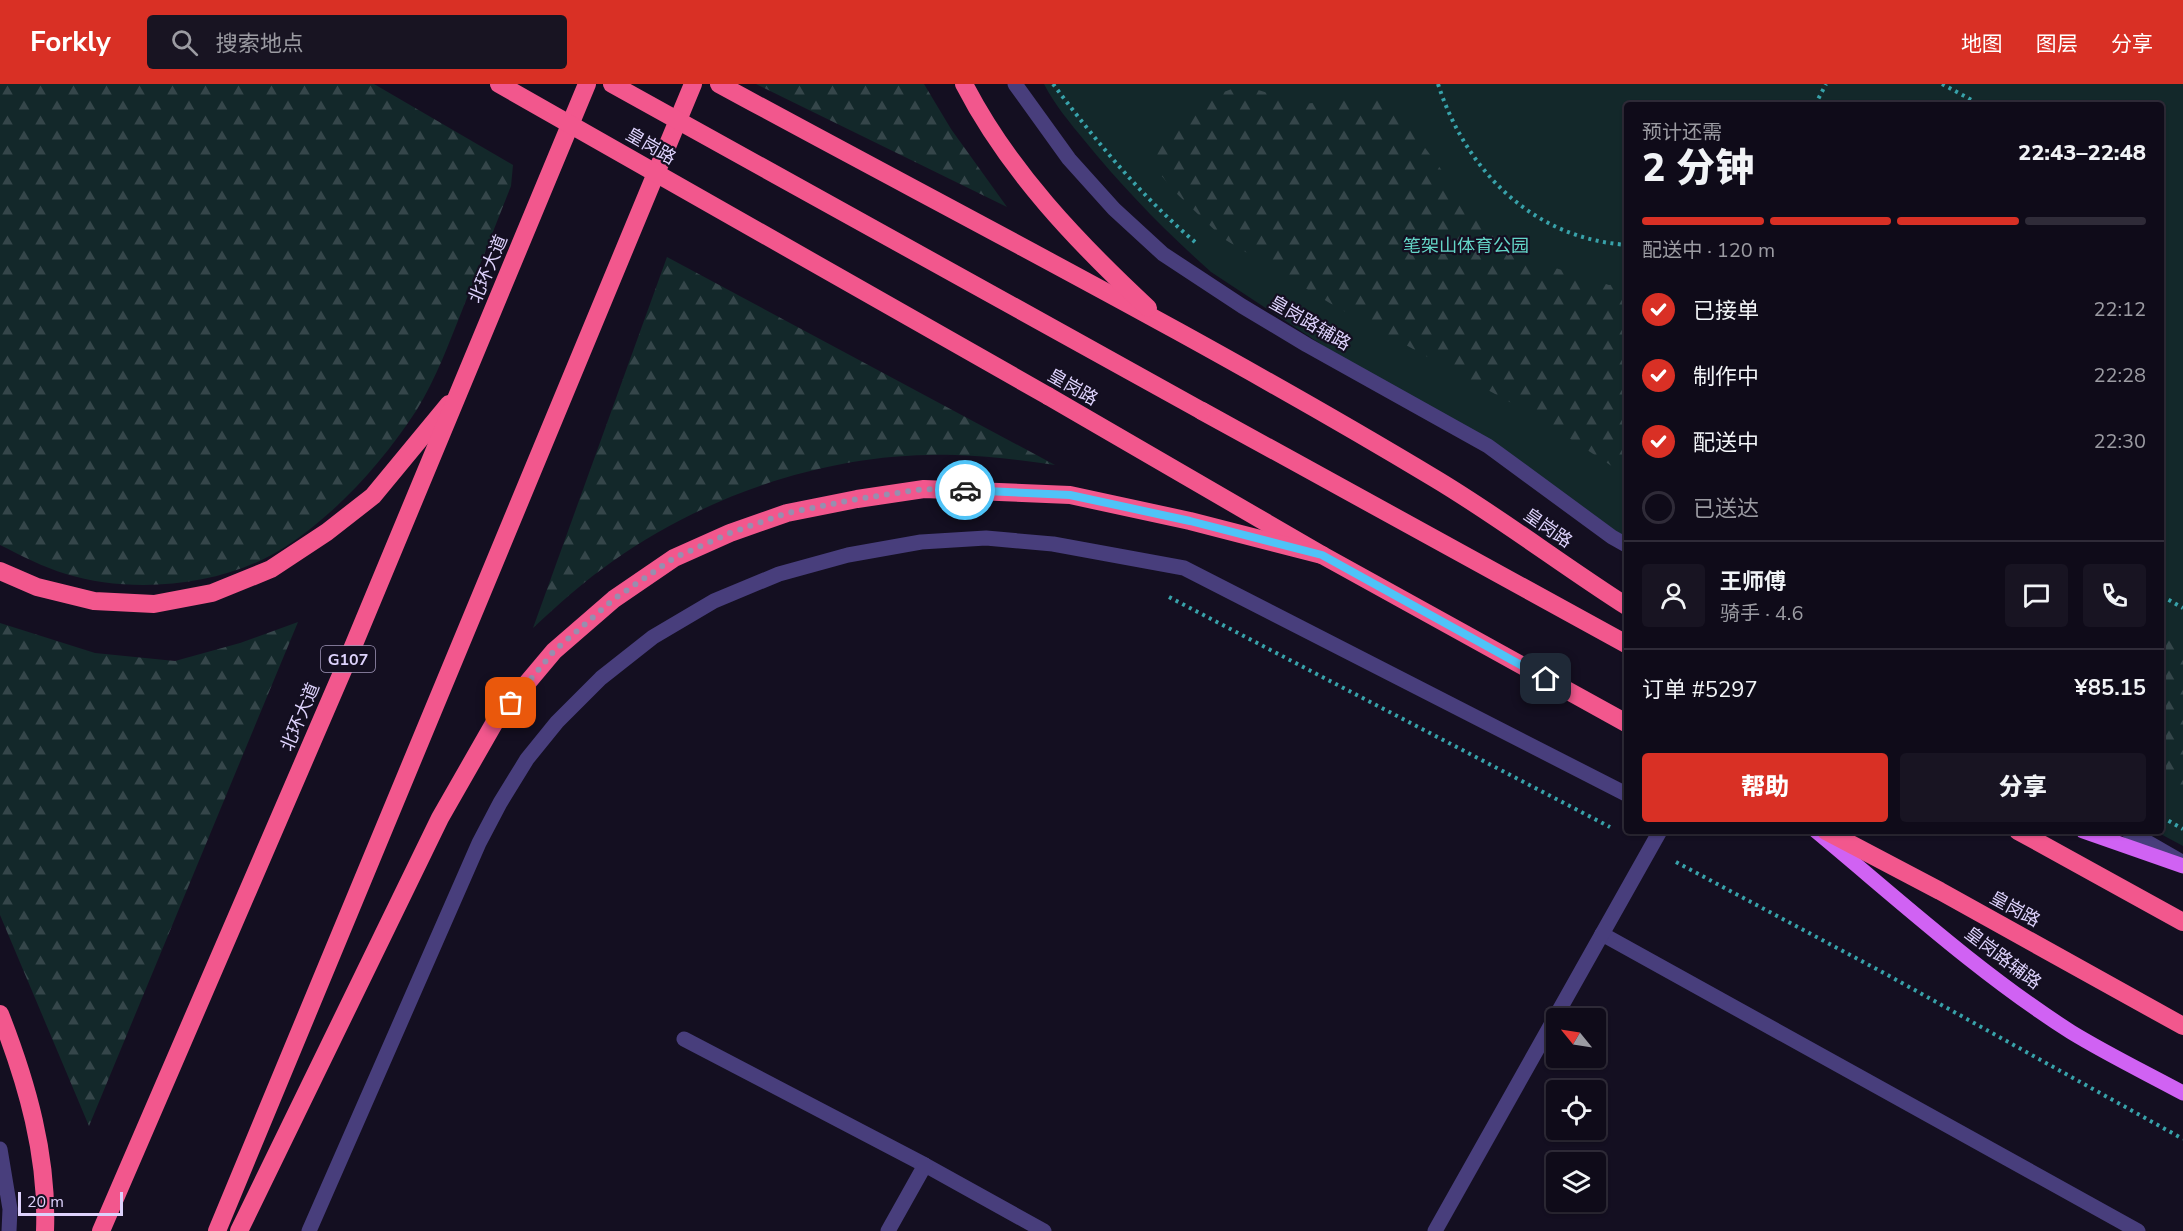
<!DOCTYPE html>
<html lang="zh">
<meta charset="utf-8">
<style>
body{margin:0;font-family:"Nunito Sans","Noto Sans SC",sans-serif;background:#181422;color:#f1f3f6;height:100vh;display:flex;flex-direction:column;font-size:22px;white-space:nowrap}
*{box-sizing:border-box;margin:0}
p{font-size:20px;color:#9b9ba2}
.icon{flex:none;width:33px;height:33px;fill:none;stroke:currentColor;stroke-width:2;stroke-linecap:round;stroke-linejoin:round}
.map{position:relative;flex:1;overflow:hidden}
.sheet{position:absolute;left:1624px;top:18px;width:540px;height:732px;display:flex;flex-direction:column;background:#0f0b19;border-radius:6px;box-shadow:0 2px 4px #0004,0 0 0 2px #2f2b38}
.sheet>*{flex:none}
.needle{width:39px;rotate:300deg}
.fabs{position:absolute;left:1546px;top:924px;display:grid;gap:12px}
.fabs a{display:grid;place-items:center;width:60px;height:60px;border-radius:6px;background:#0f0b19;box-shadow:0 2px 4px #0004,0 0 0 2px #2f2b38;font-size:30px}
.scale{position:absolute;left:18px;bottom:15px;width:105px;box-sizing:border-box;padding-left:6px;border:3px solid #ddd2fc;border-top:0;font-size:16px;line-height:21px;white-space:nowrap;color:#ddd2fc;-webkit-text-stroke:4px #140f21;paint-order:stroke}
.pin{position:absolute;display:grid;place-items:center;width:51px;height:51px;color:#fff;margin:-26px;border-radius:12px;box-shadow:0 3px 9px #0006}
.courier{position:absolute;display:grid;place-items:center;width:60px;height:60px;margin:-30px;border:4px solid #4fc3f7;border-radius:50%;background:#fff;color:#222;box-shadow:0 2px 8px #0007}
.summary em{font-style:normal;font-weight:800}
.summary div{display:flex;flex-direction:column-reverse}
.summary{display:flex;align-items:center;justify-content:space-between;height:102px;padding:0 18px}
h1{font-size:39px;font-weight:800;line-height:45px}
.bar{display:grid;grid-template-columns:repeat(4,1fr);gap:9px 6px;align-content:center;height:72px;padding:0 18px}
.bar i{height:8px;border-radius:4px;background:#2f2b38}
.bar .selected{background:#d93025}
.bar p{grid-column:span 4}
.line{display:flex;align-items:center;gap:15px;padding:0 18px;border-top:2px solid #2f2b38}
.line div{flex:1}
.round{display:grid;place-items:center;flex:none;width:63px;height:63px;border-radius:6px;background:#181422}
ol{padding:0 18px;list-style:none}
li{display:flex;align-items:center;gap:18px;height:66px}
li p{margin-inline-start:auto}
li .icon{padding:6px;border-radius:50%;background:#d93025;color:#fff;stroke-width:4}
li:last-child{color:#9b9ba2}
li i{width:33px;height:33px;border:3px solid #2f2b38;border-radius:50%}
.cta{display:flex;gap:12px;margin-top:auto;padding:12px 18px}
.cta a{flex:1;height:69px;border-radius:6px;background:#d93025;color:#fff;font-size:24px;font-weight:800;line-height:69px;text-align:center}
.cta a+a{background:#181422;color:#f1f3f6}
header{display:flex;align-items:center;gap:36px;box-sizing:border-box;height:84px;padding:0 30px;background:#d93025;color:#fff}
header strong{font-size:28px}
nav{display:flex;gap:33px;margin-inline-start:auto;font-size:21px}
.search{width:420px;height:54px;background:#181422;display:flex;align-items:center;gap:15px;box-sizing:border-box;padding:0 21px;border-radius:6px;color:#9b9ba2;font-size:22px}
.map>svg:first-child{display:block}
.green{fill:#13282a}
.forest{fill:url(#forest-firs)}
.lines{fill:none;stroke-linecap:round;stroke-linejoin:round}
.path{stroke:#38a2aa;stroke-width:4;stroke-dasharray:3 4.5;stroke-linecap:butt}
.lane{stroke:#483e7c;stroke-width:15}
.street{stroke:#483e7c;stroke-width:15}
.primary{stroke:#d062f3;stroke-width:15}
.highway{stroke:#f2578d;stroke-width:18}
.highway-bridge{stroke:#f2578d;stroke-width:18}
.done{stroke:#978eaf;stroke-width:6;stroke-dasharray:0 10.8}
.route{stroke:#4fc3f7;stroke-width:8}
.labels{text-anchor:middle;stroke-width:4.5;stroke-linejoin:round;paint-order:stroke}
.shield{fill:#140f21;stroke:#a198ba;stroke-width:1.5}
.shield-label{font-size:16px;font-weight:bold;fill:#ddd2fc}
.street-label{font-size:18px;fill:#ddd2fc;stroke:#140f21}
.park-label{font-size:18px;fill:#64d6c8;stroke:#140f21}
</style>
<header>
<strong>Forkly</strong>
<div class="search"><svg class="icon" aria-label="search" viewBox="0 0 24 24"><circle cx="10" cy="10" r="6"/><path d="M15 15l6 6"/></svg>搜索地点</div>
<nav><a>地图</a><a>图层</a><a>分享</a></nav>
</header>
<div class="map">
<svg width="2183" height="1147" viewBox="0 0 2183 1147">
<defs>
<pattern id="forest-firs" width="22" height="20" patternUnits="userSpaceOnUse" patternTransform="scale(1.5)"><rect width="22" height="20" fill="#13282a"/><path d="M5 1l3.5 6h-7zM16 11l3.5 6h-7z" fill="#35464a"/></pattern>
</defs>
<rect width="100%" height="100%" fill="#140f21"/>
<path class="green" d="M1044,0H2183V762L2155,747H2162V21H1628L1627,462L1211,188C1165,147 1123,104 1084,56C1070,39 1054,20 1044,0Z"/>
<g class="forest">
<path d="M0,0H374L513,81L511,102C495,143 479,183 463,224C449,259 436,295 416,327C382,379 337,429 285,463C225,502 134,511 66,490C43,483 22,472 0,461Z"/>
<polygon points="756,0 924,0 951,45 1007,123"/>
<polygon points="1242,1 1304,20 1385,10 1469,123 1524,174 1609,201 1627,198 1627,392 1535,332 1333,221 1224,155 1175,108 1142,68 1203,16"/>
<path d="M667,173L1055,381C1022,376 989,372 955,371C835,367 711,408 613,477C584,497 559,520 533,544Z"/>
<polygon points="298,538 89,1042 0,831 0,539 95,569 175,577 240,559"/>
<polygon points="2162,547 2183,560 2183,710 2162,698"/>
</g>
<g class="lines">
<g class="path">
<path d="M1053,0C1096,57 1140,111 1195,158"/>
<path d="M1438,0C1466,87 1533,155 1628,161"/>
<polyline points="1942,0 1981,21"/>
<polyline points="1815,21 1826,0"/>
<polyline points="2162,512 2183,524"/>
<polyline points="1169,513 1610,743"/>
<polyline points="2162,733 2183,745"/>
<polyline points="1676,778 1884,889 2183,1055"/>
</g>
<g class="lane">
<polyline points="1015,0 1069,75 1114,125 1163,170 1242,222 1307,261 1488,362 1612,453 1628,462"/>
<polyline points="2128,747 2180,777"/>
<polyline points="684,955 925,1081 1044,1147"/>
<polyline points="0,1065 10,1125 9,1147"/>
<polyline points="309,1147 479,759 500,719 527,675 557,638 601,594 653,553 714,517 779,490 848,471 921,458 986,454 1053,460 1184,484 1628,711"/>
<polyline points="888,1147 925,1081"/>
</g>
<g class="street">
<polyline points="1602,850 2138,1147"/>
<polyline points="1435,1147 1660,747"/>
</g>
<g class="primary">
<path d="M1816,747C1899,816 1980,890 2071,948C2107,970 2146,989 2183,1009"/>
<polyline points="2083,747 2183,782"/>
</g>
<g class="highway">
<path d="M719,0C958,130 1201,254 1434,394C1501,434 1562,481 1628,523"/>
<path d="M964,0C1008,86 1078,159 1148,224"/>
<polyline points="1048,312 1322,471 1628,640"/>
<polyline points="1202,327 1628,561"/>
<polyline points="0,487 37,503 94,517 154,520 212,509 271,485 327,448 373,412 449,320"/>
<polyline points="1826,747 1940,807 2183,942"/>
<polyline points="2018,747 2183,838"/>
<path d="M0,930C27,999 48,1072 45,1147"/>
<polyline points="101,1147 347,577 587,0"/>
<polyline points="217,1147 693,0"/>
<polyline points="239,1147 440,734 496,636 554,567 614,515 674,474 730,449 787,429 857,415 924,405 1070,411 1190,437 1322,471"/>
</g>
<g class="highway-bridge">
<polyline points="499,0 1048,312"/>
<polyline points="612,0 1202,327"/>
</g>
</g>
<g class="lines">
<polyline class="done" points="511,619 554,567 614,515 674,474 730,449 787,429 857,415 924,405 965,406"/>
<polyline class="route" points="965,406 1070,411 1190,437 1322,471 1546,595"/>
</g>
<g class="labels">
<rect class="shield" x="321" y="562" width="54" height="26" rx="4.5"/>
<g class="shield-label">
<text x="348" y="581">G107</text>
</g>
<g class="street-label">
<text transform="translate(651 62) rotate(30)" y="6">皇岗路</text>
<text transform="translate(488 185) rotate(-67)" y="6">北环大道</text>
<text transform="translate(1310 239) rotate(30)" y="6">皇岗路辅路</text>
<text transform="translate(1073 303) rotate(30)" y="6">皇岗路</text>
<text transform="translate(1548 444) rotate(35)" y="6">皇岗路</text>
<text transform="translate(300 633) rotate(-67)" y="6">北环大道</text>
<text transform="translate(2015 825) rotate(29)" y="6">皇岗路</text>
<text transform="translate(2003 874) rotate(37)" y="6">皇岗路辅路</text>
</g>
<g class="park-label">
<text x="1466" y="168">笔架山体育公园</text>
</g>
</g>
</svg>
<div class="fabs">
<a><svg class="needle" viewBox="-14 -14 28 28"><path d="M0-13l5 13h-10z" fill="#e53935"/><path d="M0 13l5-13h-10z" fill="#9b9ba2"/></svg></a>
<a><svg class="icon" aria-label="locate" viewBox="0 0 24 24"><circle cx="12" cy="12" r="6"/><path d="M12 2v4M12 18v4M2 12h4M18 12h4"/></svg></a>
<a><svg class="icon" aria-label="layers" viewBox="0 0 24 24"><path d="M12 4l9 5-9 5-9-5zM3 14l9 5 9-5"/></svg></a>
</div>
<div class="scale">20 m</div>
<div class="pin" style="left:511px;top:619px;background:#ea580c"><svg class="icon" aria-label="bag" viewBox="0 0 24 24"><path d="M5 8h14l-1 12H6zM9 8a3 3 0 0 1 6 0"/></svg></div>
<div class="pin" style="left:1546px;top:595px;background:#1f2937"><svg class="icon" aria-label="home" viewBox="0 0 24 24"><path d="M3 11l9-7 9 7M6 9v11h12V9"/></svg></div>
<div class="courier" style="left:965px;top:406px"><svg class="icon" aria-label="car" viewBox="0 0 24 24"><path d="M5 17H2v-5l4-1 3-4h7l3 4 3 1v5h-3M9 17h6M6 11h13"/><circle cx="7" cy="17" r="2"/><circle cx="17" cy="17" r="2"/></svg></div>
<section class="sheet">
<div class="summary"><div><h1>2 分钟</h1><p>预计还需</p></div><em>22:43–22:48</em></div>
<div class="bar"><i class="selected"></i><i class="selected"></i><i class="selected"></i><i></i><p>配送中 · 120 m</p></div>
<ol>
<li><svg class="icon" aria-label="check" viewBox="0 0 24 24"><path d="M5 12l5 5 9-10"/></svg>已接单<p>22:12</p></li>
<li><svg class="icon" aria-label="check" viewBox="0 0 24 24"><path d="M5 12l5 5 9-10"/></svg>制作中<p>22:28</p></li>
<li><svg class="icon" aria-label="check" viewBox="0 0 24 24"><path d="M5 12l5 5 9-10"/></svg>配送中<p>22:30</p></li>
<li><i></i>已送达</li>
</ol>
<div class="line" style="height:108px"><a class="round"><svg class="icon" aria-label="person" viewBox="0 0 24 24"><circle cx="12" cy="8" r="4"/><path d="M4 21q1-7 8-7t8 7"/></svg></a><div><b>王师傅</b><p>骑手 · 4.6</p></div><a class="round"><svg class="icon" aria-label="chat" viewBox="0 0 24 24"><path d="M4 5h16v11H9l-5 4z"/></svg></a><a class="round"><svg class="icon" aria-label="phone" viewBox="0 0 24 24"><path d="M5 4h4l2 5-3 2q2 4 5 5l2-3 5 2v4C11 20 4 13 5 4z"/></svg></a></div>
<div class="line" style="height:78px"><div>订单 #5297</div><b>¥85.15</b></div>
<div class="cta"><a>帮助</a><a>分享</a></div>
</section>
</div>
